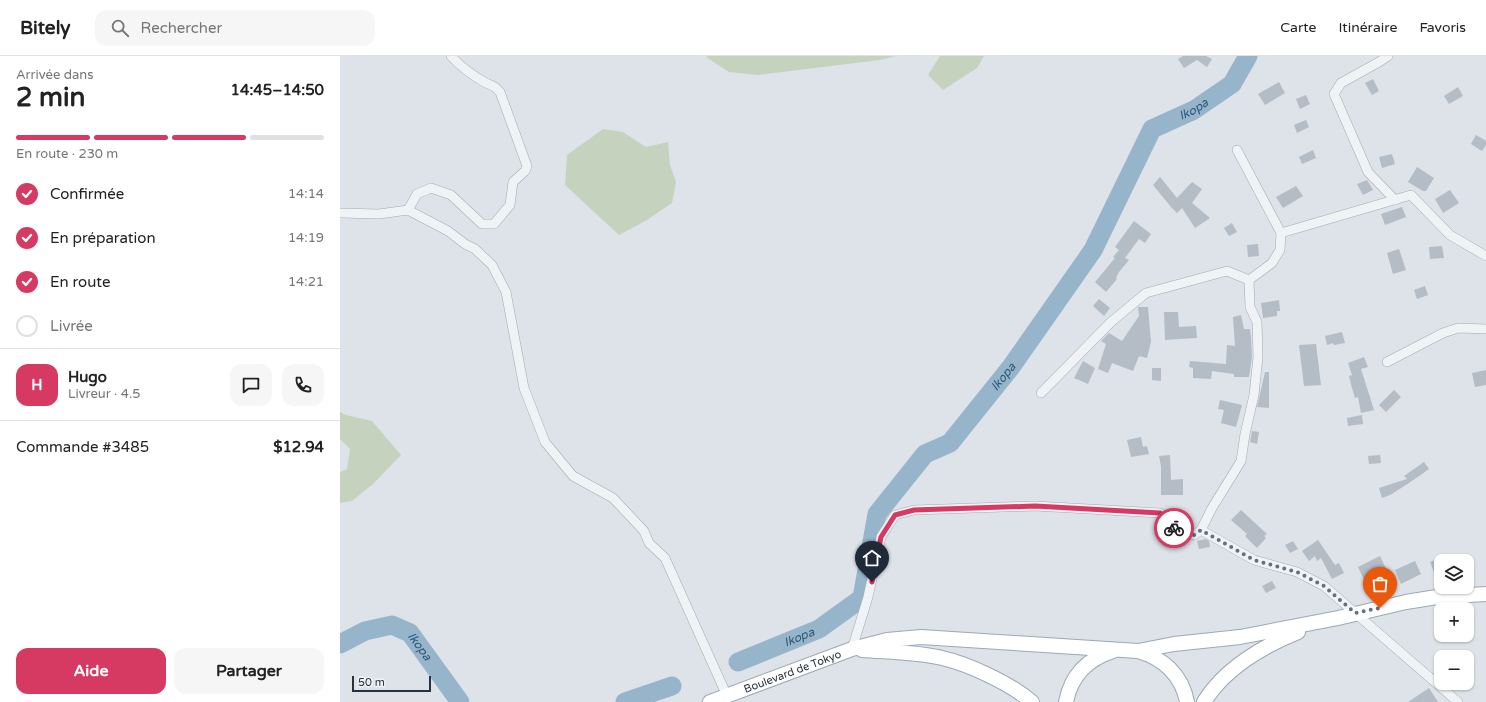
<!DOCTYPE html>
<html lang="fr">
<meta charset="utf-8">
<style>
body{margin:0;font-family:"Varela Round",sans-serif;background:#f6f6f6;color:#222;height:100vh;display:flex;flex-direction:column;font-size:15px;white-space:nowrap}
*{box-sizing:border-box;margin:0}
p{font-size:13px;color:#767676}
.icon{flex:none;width:22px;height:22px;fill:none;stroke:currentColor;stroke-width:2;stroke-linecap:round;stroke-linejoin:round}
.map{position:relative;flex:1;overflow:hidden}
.drawer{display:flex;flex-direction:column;background:#fff;width:340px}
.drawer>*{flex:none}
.buttons{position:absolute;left:1094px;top:498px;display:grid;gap:8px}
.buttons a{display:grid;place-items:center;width:40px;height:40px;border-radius:8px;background:#fff;box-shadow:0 1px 3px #0004;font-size:20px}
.scale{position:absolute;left:12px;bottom:10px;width:79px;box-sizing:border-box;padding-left:4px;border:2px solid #263240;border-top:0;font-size:11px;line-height:14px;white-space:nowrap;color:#263240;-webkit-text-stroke:3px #edf2f6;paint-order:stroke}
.pin{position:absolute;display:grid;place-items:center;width:34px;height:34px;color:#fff;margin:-41px -17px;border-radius:50% 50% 50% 0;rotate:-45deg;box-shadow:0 0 4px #0007}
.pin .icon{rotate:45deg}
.courier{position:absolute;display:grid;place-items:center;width:40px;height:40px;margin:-20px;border:3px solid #d63962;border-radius:50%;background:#fff;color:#222;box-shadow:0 1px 5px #0007}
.head em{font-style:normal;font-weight:700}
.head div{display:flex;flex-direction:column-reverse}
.head{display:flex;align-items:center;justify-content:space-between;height:68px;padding:0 16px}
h1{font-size:26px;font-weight:700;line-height:30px}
.bar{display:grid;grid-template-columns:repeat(4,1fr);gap:6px 4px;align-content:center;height:48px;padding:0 16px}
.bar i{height:5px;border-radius:3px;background:#e0e0e0}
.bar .on{background:#d63962}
.bar p{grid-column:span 4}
.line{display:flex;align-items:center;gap:10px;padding:0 16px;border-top:1px solid #e0e0e0}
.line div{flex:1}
.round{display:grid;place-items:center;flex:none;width:42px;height:42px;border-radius:12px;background:#f6f6f6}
ol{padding:0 16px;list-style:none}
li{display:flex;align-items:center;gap:12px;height:44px}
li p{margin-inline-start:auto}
li .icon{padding:4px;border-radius:50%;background:#d63962;color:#fff;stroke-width:4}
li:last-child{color:#767676}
li i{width:22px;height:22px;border:2px solid #e0e0e0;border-radius:50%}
.primary-button{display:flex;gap:8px;margin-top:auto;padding:8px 16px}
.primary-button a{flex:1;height:46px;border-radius:12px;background:#d63962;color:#fff;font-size:16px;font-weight:700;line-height:46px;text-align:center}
.primary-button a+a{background:#f6f6f6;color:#222}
header{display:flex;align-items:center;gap:24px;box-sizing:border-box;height:56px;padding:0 20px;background:#fff;border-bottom:1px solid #e0e0e0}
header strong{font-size:19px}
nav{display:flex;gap:22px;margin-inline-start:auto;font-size:14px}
.search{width:280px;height:36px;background:#f6f6f6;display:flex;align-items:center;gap:10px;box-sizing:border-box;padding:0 14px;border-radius:12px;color:#767676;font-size:15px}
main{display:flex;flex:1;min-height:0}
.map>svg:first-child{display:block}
.green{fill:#c5d3be}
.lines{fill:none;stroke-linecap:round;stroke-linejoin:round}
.river{stroke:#96b5cb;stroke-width:19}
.building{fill:#b4bcc5}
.minor-casing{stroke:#a2aab2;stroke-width:10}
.primary-casing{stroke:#9ca8b5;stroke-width:16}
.minor{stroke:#f0f3f6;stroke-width:9}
.primary{stroke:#fff;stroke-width:14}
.done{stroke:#66707b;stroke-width:4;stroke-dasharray:0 7.2}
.route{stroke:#d63962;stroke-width:5}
.labels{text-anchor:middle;stroke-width:4;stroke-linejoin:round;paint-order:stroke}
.street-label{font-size:11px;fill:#263240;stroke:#edf2f6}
.water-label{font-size:12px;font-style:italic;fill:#2d5676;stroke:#edf2f6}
</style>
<header>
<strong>Bitely</strong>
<div class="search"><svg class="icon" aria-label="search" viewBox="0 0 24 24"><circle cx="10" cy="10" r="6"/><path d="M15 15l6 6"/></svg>Rechercher</div>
<nav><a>Carte</a><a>Itinéraire</a><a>Favoris</a></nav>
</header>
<main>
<section class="drawer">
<div class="head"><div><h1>2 min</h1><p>Arrivée dans</p></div><em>14:45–14:50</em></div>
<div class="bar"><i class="on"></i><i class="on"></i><i class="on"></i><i></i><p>En route · 230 m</p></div>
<ol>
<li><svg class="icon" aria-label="check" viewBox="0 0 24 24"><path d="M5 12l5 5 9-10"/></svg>Confirmée<p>14:14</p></li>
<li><svg class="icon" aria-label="check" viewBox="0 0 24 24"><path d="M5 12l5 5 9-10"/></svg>En préparation<p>14:19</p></li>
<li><svg class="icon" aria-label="check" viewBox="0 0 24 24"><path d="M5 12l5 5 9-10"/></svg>En route<p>14:21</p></li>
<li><i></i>Livrée</li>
</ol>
<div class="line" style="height:72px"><b class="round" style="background:#d63962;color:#fff">H</b><div><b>Hugo</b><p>Livreur · 4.5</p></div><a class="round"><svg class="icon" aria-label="chat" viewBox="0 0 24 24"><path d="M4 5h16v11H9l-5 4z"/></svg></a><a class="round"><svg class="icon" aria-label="phone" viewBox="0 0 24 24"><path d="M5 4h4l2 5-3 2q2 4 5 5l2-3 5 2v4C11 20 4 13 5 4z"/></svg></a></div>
<div class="line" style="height:52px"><div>Commande #3485</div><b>$12.94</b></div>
<div class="primary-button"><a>Aide</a><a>Partager</a></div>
</section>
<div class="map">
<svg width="1146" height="646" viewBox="0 0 1146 646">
<rect width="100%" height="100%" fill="#dde3e8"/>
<g class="green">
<polygon points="367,0 556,0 540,4 418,19 389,16 366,1"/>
<polygon points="600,0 644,0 637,12 603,34 588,19"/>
<polygon points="263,73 283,76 306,91 328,86 330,109 336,126 332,147 307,164 279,179 225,129 227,99"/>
<polygon points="0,356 6,359 32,365 61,399 33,428 12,445 0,447 0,416 7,413 10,393 0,383"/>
</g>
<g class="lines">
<g class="river">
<path id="s1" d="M0,588L25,575L52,569L70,577L120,646"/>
<path id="s2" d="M398,606L479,573L522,542L537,458L585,398L610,387L671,311L753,194L812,73L854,54L892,28L908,0"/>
<polyline points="285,646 332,630"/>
</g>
</g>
<g class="building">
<polygon points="843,0 866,0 872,3 867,11 857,4 844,12 838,3"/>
<polygon points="1033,23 1039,35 1032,39 1025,27"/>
<polygon points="939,26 945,37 925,49 918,38"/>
<polygon points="1118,31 1123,40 1109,48 1104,40"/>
<polygon points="966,39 970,48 960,53 956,43"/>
<polygon points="966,64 969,71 957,77 954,69"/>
<polygon points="1136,79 1146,85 1146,89 1142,95 1131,88"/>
<polygon points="973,94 976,102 962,108 959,101"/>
<polygon points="1052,98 1055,108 1042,112 1039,101"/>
<polygon points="1077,111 1094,122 1086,135 1083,135 1068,126"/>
<polygon points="820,121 837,142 852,126 862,133 852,147 870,162 855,172 842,152 837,157 831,151 813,129"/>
<polygon points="1027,124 1033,134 1023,139 1017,128"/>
<polygon points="956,130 963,140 943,152 936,141"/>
<polygon points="1110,134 1119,147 1103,157 1095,143"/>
<polygon points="1062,151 1066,161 1045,169 1041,158"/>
<polygon points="794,165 811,178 805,187 799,183 785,202 789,204 779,216 776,222 777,223 766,236 755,226 775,202 773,201 779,194 775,191"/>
<polygon points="892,167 897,176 889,180 884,172"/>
<polygon points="918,188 919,200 908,201 907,189"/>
<polygon points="1102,190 1104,202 1090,203 1089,191"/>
<polygon points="1059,193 1066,214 1053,218 1047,197"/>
<polygon points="1085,230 1088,239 1077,243 1074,234"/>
<polygon points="759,243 770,252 764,260 753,250"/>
<polygon points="939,244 940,255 937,255 937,260 923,262 921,247"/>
<polygon points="798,251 808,251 811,286 807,302 799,300 793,315 772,307 768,317 758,313 766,288 761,285 769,277 782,285 799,260"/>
<polygon points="824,256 838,256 839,271 856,270 857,282 825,284"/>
<polygon points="901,259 904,273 910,273 911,282 912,301 909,321 894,321 894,318 872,315 871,323 853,322 853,312 849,311 850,305 886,308 887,289 895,290 893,261"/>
<polygon points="1002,276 1005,287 994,289 993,287 987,289 985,280"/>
<polygon points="976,288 981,329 964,330 959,289"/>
<polygon points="1024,301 1028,311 1021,313 1034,354 1021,357 1018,341 1015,342 1012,332 1009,320 1012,319 1008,307"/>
<polygon points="743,305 755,312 748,328 734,322"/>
<polygon points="812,312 821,312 821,325 812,324"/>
<polygon points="1146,314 1146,329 1135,331 1132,317"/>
<polygon points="925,316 929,316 929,352 917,351"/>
<polygon points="1054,334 1061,341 1046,356 1039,349"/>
<polygon points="880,344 902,349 896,371 881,367 884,354 878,353"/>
<polygon points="1022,359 1023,368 1008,370 1007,362"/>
<polygon points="912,375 919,376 917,388 910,386"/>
<polygon points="801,381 803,391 807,390 809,398 791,401 787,384"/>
<polygon points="830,399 831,424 843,423 843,439 821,439 821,410 819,400"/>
<polygon points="1040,399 1041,407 1029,408 1028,400"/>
<polygon points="1084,406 1089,413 1069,427 1050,439 1042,442 1039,432 1067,423 1064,420"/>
<polygon points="901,454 927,478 924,480 926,482 917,492 905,480 907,478 891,464"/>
<polygon points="866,483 869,485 870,491 859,493 857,485"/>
<polygon points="978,484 995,509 999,507 1004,517 992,523 981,502 977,505 975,500 969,505 962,495"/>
<polygon points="953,485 958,493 950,497 945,489"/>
<polygon points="1040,500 1050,521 1028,532 1018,511"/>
<polygon points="1101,501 1101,513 1094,516 1090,506"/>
<polygon points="1075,505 1081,518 1061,528 1055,514"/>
<polygon points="932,525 936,532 926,537 922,530"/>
<polygon points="1089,632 1098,646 1068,646"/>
</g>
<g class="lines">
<g class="minor-casing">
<g id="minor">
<polyline points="1048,0 1039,6 1001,27 994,38 1028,116 1055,144"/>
<polyline points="897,94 941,177 940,194 932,207 909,224 910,251 917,266 918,301 914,339 905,378 901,405 872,452 861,474 914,504 957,516 984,530 1118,646"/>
<path d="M68,154L77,138L91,132L111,139L142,168H154L170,149L173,126L185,115L187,110L160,36C154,28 151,30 144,26C132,19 120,10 111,0"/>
<polyline points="0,157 39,158 68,154 108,175 125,188 135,193 152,209 166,236 184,332 205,386 233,420 273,442 304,475 309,487 325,502 387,640"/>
<polyline points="941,177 1071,139 1110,179 1146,200"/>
<polyline points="1047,306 1103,277 1118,272 1146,273"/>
<polyline points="701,337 771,266 806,237 887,215 909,224"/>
<polyline points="512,593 528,541 541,481 555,459 574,454 695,450 820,457 838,475 854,479 861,474"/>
</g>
</g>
<g class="primary-casing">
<g id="primary">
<path d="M522,594C548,596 577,596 602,602C629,608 671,628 692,646"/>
<polyline points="798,595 834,588 900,581 998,562 1066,546 1097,541 1146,538"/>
<path id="s3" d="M370,646L512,593L547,584L581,581L798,595C823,602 842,619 847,646"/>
<path d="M726,646C731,620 747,603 773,595"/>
<path d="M864,646C884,613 923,590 958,576"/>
</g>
</g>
<use href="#minor" class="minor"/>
<use href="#primary" class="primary"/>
</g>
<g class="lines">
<polyline class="done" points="834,472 838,475 854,479 861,474 914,504 957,516 984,530 1015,557 1040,552"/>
<polyline class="route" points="532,526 541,481 555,459 574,454 695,450 820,457 834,472"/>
</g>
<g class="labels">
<g class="street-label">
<text dy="4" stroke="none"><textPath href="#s3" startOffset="88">Boulevard de Tokyo</textPath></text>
</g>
<g class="water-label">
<text dy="4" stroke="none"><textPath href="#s2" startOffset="751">Ikopa</textPath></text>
<text dy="4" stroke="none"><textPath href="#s2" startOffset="415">Ikopa</textPath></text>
<text dy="4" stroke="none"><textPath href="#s2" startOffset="66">Ikopa</textPath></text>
<text dy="4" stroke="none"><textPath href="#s1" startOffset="92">Ikopa</textPath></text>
</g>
</g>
</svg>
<div class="buttons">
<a><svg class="icon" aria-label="layers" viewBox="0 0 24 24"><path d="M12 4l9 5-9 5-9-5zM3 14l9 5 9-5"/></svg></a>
<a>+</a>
<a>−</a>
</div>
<div class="scale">50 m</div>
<div class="pin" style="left:1040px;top:552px;background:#ea580c"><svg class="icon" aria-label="bag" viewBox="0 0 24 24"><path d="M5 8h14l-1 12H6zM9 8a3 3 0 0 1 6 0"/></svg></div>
<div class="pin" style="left:532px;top:526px;background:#1f2937"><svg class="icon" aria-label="home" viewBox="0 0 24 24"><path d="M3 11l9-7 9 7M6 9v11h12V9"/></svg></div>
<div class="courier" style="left:834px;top:472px"><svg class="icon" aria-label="bike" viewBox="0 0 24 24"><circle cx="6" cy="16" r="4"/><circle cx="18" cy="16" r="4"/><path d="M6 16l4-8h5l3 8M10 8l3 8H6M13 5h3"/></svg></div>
</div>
</main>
